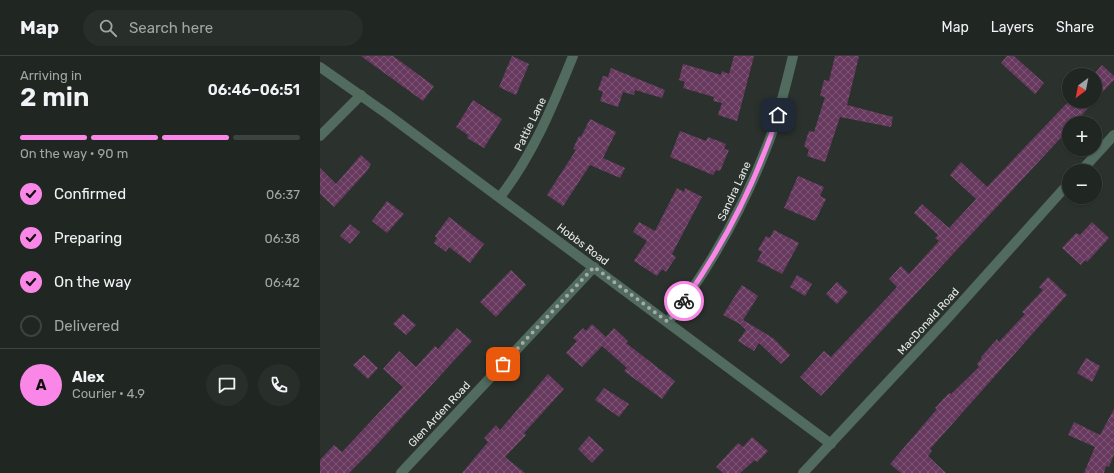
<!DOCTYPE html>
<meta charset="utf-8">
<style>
body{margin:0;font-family:Rubik,sans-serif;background:#282e2a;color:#f1f3f6;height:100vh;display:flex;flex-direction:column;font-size:15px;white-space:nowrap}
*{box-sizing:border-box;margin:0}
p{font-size:13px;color:#a2a5a5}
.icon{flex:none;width:22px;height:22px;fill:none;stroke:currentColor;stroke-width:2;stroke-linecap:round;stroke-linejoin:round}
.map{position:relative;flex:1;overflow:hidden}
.side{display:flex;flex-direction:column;background:#202622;width:320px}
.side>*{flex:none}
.needle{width:26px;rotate:212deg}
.controls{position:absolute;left:742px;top:12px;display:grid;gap:8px}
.controls a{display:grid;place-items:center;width:40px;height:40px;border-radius:50%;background:#202622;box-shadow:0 1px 3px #0004,0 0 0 1px #3d4340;font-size:20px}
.pin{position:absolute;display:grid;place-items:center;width:34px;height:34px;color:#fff;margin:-17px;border-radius:8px;box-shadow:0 2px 6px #0006}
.courier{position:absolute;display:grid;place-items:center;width:40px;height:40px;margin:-20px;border:3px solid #fa87e7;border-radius:50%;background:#fff;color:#222;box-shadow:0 1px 5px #0007}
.head em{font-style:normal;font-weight:600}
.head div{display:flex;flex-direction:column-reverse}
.head{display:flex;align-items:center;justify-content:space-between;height:68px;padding:0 20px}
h1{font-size:26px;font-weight:600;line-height:30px}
.bar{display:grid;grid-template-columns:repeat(4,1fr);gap:6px 4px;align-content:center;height:48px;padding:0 20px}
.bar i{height:5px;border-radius:3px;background:#3d4340}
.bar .active{background:#fa87e7}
.bar p{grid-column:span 4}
.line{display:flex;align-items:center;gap:10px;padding:0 20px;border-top:1px solid #3d4340}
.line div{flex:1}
.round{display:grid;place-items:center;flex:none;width:42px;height:42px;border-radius:21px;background:#282e2a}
ol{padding:0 20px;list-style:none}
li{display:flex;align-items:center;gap:12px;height:44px}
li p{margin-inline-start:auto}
li .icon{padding:4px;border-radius:50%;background:#fa87e7;color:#111;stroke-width:4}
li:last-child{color:#a2a5a5}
li i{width:22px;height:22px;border:2px solid #3d4340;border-radius:50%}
header{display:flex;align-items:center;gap:24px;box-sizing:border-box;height:56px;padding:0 20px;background:#202622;border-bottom:1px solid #3d4340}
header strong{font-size:19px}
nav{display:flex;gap:22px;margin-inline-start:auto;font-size:14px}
.search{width:280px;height:36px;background:#282e2a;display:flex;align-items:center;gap:10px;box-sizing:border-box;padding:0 14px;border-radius:22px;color:#a2a5a5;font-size:15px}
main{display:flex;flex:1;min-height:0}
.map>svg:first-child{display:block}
.building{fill:url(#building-cross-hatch)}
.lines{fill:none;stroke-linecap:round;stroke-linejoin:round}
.minor{stroke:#516b5e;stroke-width:10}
.done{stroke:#a4aaa6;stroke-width:4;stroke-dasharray:0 7.2}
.route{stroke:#fa87e7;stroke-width:5}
.labels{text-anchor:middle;stroke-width:4;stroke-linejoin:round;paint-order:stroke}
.street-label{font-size:11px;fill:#e5eae7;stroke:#2b322e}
</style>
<header>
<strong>Map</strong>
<div class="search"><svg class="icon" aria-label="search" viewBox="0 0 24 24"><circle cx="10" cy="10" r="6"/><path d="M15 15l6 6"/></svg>Search here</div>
<nav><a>Map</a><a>Layers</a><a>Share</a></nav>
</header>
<main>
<section class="side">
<div class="head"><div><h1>2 min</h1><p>Arriving in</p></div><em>06:46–06:51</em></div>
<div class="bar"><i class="active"></i><i class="active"></i><i class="active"></i><i></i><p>On the way · 90 m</p></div>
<ol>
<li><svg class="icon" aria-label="check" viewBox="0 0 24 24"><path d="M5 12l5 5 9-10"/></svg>Confirmed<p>06:37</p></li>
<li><svg class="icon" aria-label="check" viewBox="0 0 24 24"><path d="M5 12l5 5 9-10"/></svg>Preparing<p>06:38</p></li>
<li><svg class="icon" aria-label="check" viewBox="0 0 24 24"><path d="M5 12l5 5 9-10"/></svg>On the way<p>06:42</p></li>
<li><i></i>Delivered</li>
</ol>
<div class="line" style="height:72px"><b class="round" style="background:#fa87e7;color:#111">A</b><div><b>Alex</b><p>Courier · 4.9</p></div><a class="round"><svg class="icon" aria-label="chat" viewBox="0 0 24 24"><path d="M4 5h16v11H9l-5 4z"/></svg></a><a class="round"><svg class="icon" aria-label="phone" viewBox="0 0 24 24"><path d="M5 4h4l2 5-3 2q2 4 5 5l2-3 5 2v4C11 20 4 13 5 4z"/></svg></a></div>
</section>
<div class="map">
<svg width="794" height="417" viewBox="0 0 794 417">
<defs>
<pattern id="building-cross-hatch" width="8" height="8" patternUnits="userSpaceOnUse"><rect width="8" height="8" fill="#67395f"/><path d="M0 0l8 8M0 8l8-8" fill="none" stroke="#7d5676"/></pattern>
</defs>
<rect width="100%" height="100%" fill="#2b322e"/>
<g class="building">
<polygon points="41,0 73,0 114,30 103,45"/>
<polygon points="192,0 209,8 196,39 179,31"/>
<polygon points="414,0 434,0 417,65 398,59 402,47 393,45 394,41 363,32 365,26 359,24 363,8 401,19 402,15 409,18"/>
<polygon points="515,0 539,0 527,49 573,61 571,71 520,61 505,106 487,100 489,94 484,90 489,75 494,76 505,41 500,40 504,24 509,25"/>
<polygon points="687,0 694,0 724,27 715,38 681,7"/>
<polygon points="782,9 794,20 794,24 775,44 775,17"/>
<polygon points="291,12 345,34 342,42 315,34 314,39 303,36 298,51 280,45 283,36 278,34 283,20 288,21"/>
<polygon points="153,44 182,63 164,92 147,82 148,79 136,71"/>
<polygon points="749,45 775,45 754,67 749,67 749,73 501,340 480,321 504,295 511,301 577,231 569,223 581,210 589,218 619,185 615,182 618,179 594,157 602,148 629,172 656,143 630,119 641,106 667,131"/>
<polygon points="270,63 296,76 283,102 305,112 300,122 270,109 243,150 227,139 256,94 253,93 259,80 261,81"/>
<polygon points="360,75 386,85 388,81 406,88 404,93 409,94 400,115 396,114 393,119 350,101"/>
<polygon points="41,99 51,108 47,115 14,151 0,138 0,112 16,128"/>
<polygon points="478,120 504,131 500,140 506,143 495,165 464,152"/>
<polygon points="357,132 364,136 365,132 382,141 352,198 356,201 346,216 342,213 337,220 314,205 327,185 313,176 319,166 335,175"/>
<polygon points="67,145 84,158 67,177 52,165"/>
<polygon points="129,161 164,188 150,207 129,191 126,196 114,187 117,182 115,180"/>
<polygon points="772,166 789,182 767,206 765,204 761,209 742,192 756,177 760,179"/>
<polygon points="30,168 40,176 30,188 20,180"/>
<polygon points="454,174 479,187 462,218 437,205 442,196 438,194 446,180 450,182"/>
<polygon points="191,214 206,229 176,261 160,246"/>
<polygon points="477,219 492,228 485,240 470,231"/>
<polygon points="728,221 747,239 745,241 610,393 612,395 608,400 626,417 581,417 570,408 617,353 615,352 629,337 631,338 659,311 657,308 662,302 661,301 677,283 679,286 705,258 702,256 723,234 719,231"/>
<polygon points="517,226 528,236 517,248 506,238"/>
<polygon points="422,229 438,240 423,264 453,282 470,299 461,308 439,287 434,295 418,285 426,274 420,268 403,259"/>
<polygon points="83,258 96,269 86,279 73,268"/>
<polygon points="272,268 286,281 294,272 308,285 306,287 355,325 342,343 304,315 307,312 282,290 262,311 246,297 257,285 253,282 263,272 266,275"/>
<polygon points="137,272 152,285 49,397 29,417 0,417 0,404 14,389 22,396 83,331 63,313 79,295 96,311 115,290 118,293"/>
<polygon points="44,299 58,312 48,323 33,309"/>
<polygon points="766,302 780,310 772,326 757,317"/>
<polygon points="228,318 244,333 204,377 206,379 185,401 205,417 142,417 168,386 164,382 176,369 180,374"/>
<polygon points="284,332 309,348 299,361 275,344"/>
<polygon points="794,353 794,398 789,411 786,410 784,417 764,417 775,391 748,379 754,366 780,379"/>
<polygon points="269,380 284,394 272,407 258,393"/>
<polygon points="432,381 448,395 437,406 435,404 420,417 403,417 396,411 418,387 423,391"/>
</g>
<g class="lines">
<g class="minor">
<polyline points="0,11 67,58 511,388"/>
<polyline points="0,80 41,39"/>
<polyline points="761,115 794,79"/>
<path d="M180,141C213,99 233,49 253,0"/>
<path d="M348,266C391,211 424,151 449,85C459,58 466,29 473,0"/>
<polyline points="81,417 274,211"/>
<polyline points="483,417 625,265 749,127"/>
</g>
</g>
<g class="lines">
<polyline class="done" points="183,308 274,211 348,266 364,245"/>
<path class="route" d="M364,245C405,187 436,126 458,59"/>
</g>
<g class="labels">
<g class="street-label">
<text transform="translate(210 68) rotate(-64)" y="4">Pattie Lane</text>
<text transform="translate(414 135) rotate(-65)" y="4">Sandra Lane</text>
<text transform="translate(263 188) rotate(37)" y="4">Hobbs Road</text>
<text transform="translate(608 265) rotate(-48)" y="4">MacDonald Road</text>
<text transform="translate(119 358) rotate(-47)" y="4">Glen Arden Road</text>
</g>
</g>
</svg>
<div class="controls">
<a><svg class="needle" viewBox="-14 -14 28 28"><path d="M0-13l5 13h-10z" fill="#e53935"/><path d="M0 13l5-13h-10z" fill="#a2a5a5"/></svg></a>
<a>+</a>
<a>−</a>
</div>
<div class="pin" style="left:183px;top:308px;background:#ea580c"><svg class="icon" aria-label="bag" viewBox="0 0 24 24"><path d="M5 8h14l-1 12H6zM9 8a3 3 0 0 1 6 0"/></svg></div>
<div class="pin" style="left:458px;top:59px;background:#1f2937"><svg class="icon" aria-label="home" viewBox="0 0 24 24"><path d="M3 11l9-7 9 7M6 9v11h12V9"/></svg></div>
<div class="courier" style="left:364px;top:245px"><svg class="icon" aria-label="bike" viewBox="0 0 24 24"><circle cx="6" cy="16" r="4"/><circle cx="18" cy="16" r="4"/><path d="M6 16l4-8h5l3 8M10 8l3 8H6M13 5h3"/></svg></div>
</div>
</main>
